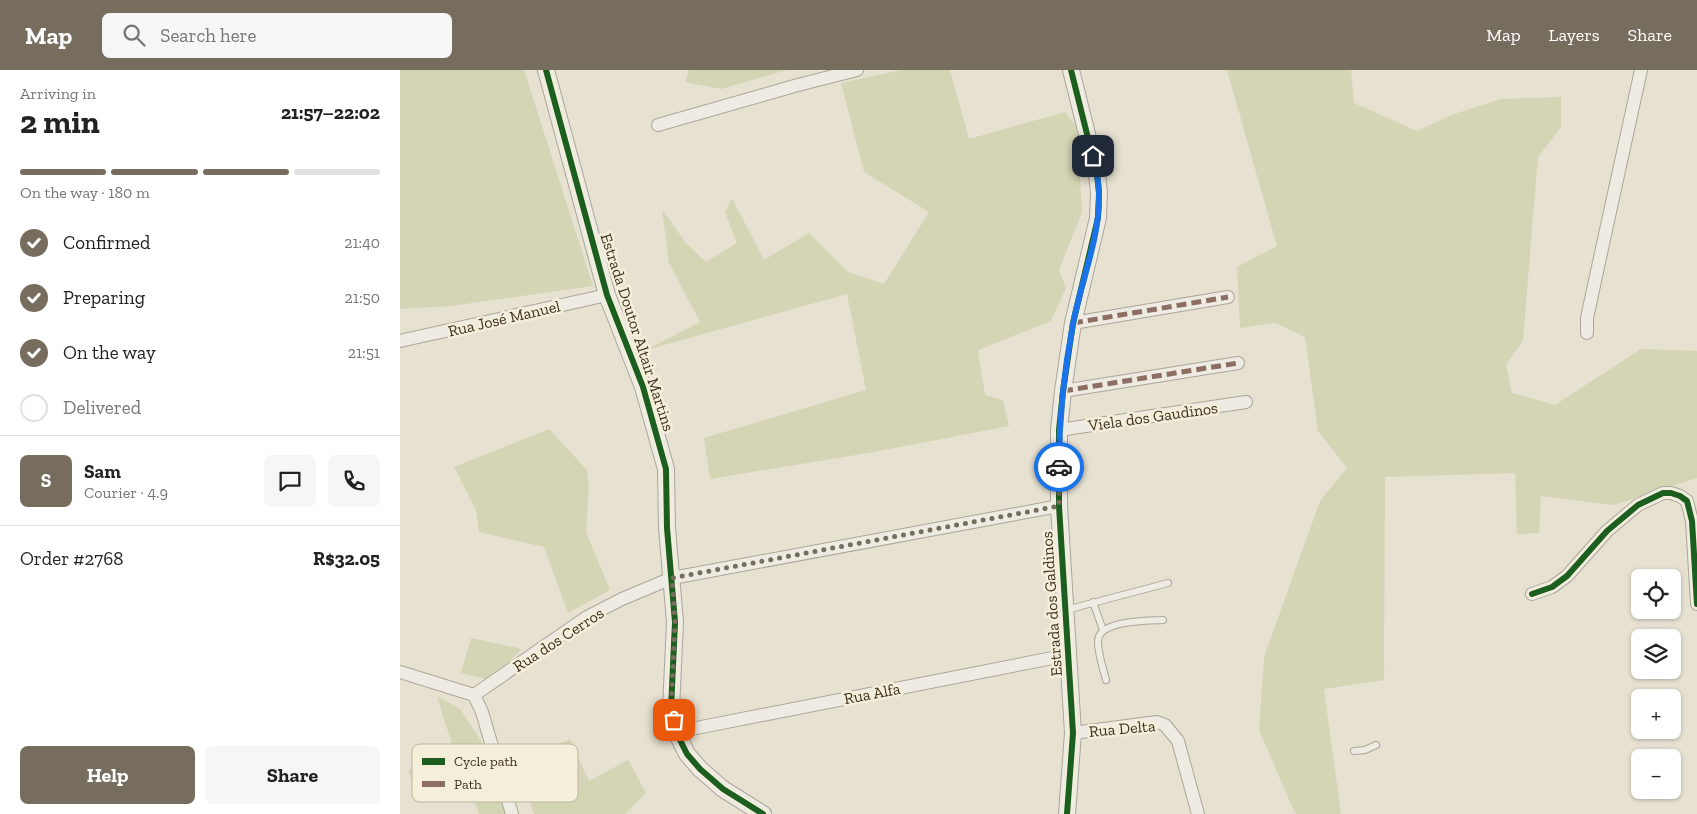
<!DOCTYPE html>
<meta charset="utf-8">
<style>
body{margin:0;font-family:"Zilla Slab",serif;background:#f6f6f6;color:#222;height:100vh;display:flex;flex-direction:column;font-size:19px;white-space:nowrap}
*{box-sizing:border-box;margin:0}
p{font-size:16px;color:#767676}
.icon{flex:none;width:28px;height:28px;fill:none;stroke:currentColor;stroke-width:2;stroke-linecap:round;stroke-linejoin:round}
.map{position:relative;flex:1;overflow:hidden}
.details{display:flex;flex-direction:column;background:#fff;width:400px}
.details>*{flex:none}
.tools{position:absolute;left:1231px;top:499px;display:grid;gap:10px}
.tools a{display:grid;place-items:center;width:50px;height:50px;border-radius:8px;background:#fff;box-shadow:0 1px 4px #0004;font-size:25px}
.pin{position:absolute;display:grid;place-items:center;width:42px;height:42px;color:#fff;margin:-21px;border-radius:10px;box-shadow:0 2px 8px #0006}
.courier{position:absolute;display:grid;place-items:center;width:50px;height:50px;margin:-25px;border:4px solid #1a73e8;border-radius:50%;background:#fff;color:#222;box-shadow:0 1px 6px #0007}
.overview em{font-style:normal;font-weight:700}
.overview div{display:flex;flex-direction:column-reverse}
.overview{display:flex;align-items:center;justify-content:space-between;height:85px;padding:0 20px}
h1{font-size:32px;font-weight:700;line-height:38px}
.bar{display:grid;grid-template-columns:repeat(4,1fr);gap:8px 5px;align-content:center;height:60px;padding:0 20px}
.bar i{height:6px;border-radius:4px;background:#e0e0e0}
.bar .active{background:#776d5f}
.bar p{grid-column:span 4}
.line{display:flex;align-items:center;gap:12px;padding:0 20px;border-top:1px solid #e0e0e0}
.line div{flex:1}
.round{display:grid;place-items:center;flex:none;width:52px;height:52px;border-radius:8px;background:#f6f6f6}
ol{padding:0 20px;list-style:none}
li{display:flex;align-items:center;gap:15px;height:55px}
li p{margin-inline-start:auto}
li .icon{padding:5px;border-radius:50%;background:#776d5f;color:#fff;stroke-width:4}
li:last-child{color:#767676}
li i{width:28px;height:28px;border:2px solid #e0e0e0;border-radius:50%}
.action{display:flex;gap:10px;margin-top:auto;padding:10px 20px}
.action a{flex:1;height:58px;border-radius:8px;background:#776d5f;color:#fff;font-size:20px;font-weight:700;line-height:58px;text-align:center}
.action a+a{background:#f6f6f6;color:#222}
header{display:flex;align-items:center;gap:30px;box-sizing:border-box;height:70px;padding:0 25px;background:#776d5f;color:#fff}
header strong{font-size:24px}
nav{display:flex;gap:28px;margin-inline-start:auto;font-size:18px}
.search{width:350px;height:45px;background:#f6f6f6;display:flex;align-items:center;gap:12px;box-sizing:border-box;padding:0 18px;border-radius:8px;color:#767676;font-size:19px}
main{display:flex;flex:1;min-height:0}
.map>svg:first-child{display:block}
.green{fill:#d3d5b4}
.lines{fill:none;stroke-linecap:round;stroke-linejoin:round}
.service-casing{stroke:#aca699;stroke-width:8}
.minor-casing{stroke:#aca699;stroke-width:14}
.tertiary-casing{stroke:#aca699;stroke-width:18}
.service{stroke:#eeebe3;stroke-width:6}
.minor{stroke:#eeebe3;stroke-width:12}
.tertiary{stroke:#eeebe3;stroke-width:16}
.quiet{stroke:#8d6e63;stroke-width:5;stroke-dasharray:10 5;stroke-linecap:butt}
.cycleway-casing{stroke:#f5efd9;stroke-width:9}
.cycleway{stroke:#1b5e20;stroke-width:6}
.done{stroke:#776d5f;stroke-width:5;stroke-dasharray:0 9}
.route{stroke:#1a73e8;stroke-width:6}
.labels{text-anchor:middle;stroke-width:5;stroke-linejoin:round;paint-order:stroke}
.street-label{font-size:16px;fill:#3b2f21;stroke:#f5efd9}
.key{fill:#f5efd9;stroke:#bdb5a2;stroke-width:1}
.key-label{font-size:14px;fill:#3b2f21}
</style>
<header>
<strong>Map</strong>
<div class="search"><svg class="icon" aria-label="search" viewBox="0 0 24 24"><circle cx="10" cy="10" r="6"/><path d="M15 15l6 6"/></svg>Search here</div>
<nav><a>Map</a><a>Layers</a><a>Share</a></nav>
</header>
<main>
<section class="details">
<div class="overview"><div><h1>2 min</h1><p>Arriving in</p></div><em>21:57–22:02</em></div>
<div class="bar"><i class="active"></i><i class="active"></i><i class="active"></i><i></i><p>On the way · 180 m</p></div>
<ol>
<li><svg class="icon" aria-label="check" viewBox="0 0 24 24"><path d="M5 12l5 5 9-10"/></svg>Confirmed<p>21:40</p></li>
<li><svg class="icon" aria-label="check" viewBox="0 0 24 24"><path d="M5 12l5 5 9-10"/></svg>Preparing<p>21:50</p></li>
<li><svg class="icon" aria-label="check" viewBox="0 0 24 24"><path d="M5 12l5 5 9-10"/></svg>On the way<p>21:51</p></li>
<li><i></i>Delivered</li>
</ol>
<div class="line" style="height:90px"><b class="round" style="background:#776d5f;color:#fff">S</b><div><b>Sam</b><p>Courier · 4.9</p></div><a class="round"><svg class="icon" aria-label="chat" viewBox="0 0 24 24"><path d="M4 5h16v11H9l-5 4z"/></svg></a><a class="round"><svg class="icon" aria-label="phone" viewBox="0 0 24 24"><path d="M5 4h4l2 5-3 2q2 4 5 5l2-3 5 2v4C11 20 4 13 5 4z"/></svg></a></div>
<div class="line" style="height:65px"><div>Order #2768</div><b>R$32.05</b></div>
<div class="action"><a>Help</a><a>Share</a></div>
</section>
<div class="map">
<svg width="1297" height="744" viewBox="0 0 1297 744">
<rect width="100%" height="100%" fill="#e6e1d1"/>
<g class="green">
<polygon points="0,0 124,0 193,216 51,236 0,239"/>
<polygon points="289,0 387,0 321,19 285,12"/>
<polygon points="501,0 550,0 569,69 665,42 677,57 682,142 659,200 666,218 651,251 578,280 585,325 603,330 609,356 474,382 310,409 304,368 466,320 447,224 246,280 300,252 269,193 262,139 285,172 306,192 337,173 325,142 332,128 364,190 409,163 448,202 484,214 529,142 464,102 441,13"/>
<polygon points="827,0 951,0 954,33 1017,61 1051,45 1101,29 1161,27 1161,57 1138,87 1123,270 1106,295 1112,323 1155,335 1241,279 1297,281 1297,408 1214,435 1141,426 1139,463 1117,464 1115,403 985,407 984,610 924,619 941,744 897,744 893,739 859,660 864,587 920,431 947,398 918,361 905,267 876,253 840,258 837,197 877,176"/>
<polygon points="149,359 187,400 189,418 186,462 210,520 168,543 144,477 79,462 76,441 54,397"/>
<polygon points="71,568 122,579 90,610 61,603"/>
<polygon points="37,626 60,639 85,677 107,744 79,744 63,701 15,719 8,700 54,681"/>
<polygon points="170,669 189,711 228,690 246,723 225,744 134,744 117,693"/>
</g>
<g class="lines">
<g class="service-casing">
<g id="service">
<polyline points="693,532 703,560"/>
<polyline points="666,540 768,513"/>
<path d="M706,610C703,598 698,584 698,572C697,550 748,551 763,550"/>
<polyline points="954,681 965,680 976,675"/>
</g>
</g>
<g class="minor-casing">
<g id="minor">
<polyline points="258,55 398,15 457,0"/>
<polyline points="673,253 828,227"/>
<polyline points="1187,263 1187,248 1201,183 1241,0"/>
<polyline points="0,271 207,225"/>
<polyline points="663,321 838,293"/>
<polyline points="659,360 846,332"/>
<polyline points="1132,524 1152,517 1167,506 1207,461 1238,435 1263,423 1271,423 1280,426 1287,431 1292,451 1297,534"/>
<polyline points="0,602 74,625"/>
<polyline points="74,625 187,547 222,529 272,508 659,436"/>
<polyline points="74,625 82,642 112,744"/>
<polyline points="276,662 668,585"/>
<polyline points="673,663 757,652 765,655 778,671 798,744"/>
</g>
</g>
<g class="tertiary-casing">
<g id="tertiary">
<polyline points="146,0 207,225 243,317 266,399 267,458 275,552 271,639 276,662 287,684 300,699 323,719 363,744"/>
<polyline points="667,744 673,663 659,436 659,360 663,321 673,253 698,148 699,123 697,104 671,0"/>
</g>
</g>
<use href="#service" class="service"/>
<use href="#minor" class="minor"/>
<use href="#tertiary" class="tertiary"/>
<g class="quiet">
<polyline points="673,253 828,227"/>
<polyline points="663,321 838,293"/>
</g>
<g class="cycleway-casing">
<g id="cycleway">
<polyline points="146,0 207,225 243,317 266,399 267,458 275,552 271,639 276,662 287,684 300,699 323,719 363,744"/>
<polyline points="1132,524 1152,517 1167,506 1207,461 1238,435 1263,423 1271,423 1280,426 1287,431 1292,451 1297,534"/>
<polyline points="667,744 673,663 659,436 659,360 663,321 673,253 698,148 699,123 697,104 671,0"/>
</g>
</g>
<use href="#cycleway" class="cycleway"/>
</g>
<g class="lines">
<polyline class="done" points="274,650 271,638 275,552 272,508 659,436 659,397"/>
<path class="route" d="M659,397C659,349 664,301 673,254C681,211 700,168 699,124C699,111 696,99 693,86"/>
</g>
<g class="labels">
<g class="street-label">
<text transform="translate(104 248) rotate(-13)" y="6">Rua José Manuel</text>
<text transform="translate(238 262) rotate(72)" y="6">Estrada Doutor Altair Martins</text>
<text transform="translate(753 346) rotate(-8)" y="6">Viela dos Gaudinos</text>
<text transform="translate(651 534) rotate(-94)" y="6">Estrada dos Galdinos</text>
<text transform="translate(158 569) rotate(-33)" y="6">Rua dos Cerros</text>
<text transform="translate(472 623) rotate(-11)" y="6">Rua Alfa</text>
<text transform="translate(722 658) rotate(-5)" y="6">Rua Delta</text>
</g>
</g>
<rect x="12" y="674" width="166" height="58" rx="8" class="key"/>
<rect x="22" y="688" width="23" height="7" fill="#1b5e20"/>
<rect x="22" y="711" width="23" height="6" fill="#8d6e63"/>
<g class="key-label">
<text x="54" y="696">Cycle path</text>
<text x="54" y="719">Path</text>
</g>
</svg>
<div class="tools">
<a><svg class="icon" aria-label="locate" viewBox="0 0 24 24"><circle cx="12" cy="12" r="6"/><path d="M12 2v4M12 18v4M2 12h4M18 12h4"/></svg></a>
<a><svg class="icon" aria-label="layers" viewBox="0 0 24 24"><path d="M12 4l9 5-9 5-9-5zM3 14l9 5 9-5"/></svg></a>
<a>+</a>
<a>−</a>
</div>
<div class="pin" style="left:274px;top:650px;background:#ea580c"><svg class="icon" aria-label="bag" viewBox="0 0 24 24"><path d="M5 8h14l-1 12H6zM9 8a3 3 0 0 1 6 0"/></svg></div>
<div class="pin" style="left:693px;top:86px;background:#1f2937"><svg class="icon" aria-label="home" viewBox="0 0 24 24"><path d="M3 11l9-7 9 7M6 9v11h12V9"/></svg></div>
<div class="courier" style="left:659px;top:397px"><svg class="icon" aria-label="car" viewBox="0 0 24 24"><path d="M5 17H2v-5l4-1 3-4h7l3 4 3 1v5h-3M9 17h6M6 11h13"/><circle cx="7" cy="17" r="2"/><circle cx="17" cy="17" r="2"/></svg></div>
</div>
</main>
